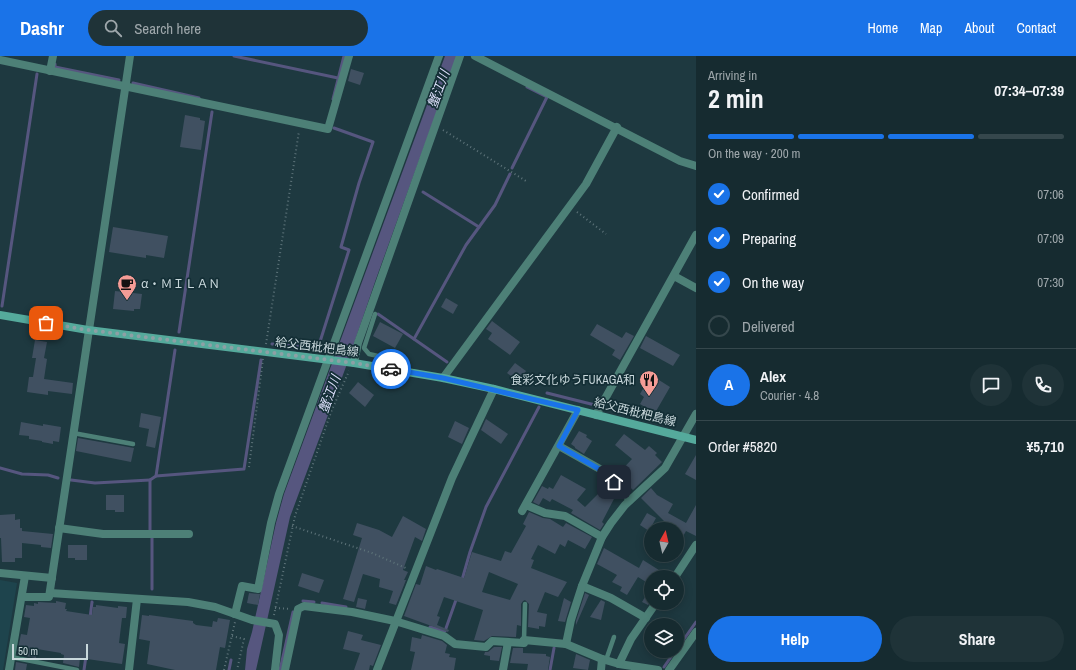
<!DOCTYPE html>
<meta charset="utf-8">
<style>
body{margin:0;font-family:"Archivo Narrow","Noto Sans JP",sans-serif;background:#1f3338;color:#f1f3f6;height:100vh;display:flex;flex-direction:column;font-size:15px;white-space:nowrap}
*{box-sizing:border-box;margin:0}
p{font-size:13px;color:#9ea7ab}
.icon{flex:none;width:22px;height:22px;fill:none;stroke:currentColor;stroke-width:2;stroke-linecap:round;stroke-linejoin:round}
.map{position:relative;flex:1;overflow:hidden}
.sheet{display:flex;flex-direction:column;background:#162b30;width:380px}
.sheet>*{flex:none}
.needle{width:26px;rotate:8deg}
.tools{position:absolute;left:644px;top:466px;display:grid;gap:8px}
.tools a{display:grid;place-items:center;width:40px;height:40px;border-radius:50%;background:#162b30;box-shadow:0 2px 10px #0003,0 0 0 1px #35474c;font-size:20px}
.scale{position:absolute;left:12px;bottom:10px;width:76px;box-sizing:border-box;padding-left:4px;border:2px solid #c9d8dc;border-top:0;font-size:11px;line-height:14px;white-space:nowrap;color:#c9d8dc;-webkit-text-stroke:3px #142f36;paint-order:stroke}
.pin{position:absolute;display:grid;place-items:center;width:34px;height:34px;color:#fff;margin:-17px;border-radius:8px;box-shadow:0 2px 6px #0006}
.courier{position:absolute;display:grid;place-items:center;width:40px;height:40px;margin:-20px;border:3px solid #1a73e8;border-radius:50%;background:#fff;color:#222;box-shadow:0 1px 5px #0007}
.summary em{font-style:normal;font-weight:700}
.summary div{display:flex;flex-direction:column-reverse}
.summary{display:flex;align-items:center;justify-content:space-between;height:68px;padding:0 12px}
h1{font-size:26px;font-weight:700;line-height:30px}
.bar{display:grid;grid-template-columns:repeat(4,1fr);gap:6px 4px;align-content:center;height:48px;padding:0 12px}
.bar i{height:5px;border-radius:3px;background:#35474c}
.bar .selected{background:#1a73e8}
.bar p{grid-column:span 4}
.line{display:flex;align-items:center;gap:10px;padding:0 12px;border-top:1px solid #35474c}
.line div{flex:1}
.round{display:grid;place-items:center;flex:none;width:42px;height:42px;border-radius:21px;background:#1f3338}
ol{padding:0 12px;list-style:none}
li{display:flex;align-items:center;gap:12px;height:44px}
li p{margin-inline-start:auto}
li .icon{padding:4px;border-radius:50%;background:#1a73e8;color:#fff;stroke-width:4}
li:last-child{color:#9ea7ab}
li i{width:22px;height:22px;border:2px solid #35474c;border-radius:50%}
.cta{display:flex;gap:8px;margin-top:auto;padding:8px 12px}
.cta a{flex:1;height:46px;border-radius:24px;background:#1a73e8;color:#fff;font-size:16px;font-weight:700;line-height:46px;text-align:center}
.cta a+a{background:#1f3338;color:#f1f3f6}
header{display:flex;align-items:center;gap:24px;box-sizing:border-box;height:56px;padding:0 20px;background:#1a73e8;color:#fff}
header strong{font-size:19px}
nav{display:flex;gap:22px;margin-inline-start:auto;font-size:14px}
.search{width:280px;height:36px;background:#1f3338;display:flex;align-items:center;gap:10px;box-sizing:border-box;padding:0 14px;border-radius:22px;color:#9ea7ab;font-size:15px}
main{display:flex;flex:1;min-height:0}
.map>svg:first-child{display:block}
.built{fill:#1e444d}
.water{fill:#56567f}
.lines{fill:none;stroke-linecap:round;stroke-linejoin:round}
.stream{stroke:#56567f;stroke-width:3}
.building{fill:#405061;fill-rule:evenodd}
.path{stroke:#5e747a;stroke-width:2;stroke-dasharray:1 3;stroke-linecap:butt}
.lane{stroke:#4d8077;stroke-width:4.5}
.street{stroke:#4d8077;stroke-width:8}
.secondary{stroke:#55aa9c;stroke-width:8}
.done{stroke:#8da0a5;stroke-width:4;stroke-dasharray:0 7.2}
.route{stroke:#1a73e8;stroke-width:5}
.labels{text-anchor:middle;stroke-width:3.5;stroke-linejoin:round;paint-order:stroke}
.poi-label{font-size:12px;fill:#c9d8dc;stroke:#142f36;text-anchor:start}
.street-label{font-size:12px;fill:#c9d8dc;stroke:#142f36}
.water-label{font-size:13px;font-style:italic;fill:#dcdefa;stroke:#142f36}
</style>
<header>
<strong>Dashr</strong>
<div class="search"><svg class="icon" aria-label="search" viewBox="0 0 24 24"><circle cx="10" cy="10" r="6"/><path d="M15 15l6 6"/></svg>Search here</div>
<nav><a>Home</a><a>Map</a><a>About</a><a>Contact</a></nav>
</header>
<main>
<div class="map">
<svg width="696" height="614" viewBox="0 0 696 614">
<rect width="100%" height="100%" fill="#1e3940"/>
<polygon class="built" points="0,524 17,527 3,614 0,614"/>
<polygon class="water" points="445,0 457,0 376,223 347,308 290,461 256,614 245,614 247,593 252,576 276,467 284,438"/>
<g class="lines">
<g class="stream">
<polyline points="234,0 338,22"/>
<polyline points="55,8 55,11 119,24"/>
<polyline points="133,27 199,42"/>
<polyline points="333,43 344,0"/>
<polyline points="512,112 547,41 527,31"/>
<polyline points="423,136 479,171"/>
<polyline points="2,250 37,18"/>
<polyline points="378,258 447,306"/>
<polyline points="179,276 212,56"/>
<polyline points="414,283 466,189 495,149 510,118"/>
<polyline points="272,288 318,292 349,194 341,191 359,127 373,86 334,72"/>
<polyline points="547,337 595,349"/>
<polyline points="0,412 22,418 48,419 58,422"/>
<polyline points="156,420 244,413 261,304"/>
<polyline points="71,424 95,427 150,424"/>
<polyline points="150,474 150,424 156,420 175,294"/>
<polyline points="462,524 470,496 486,451 539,351"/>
<polyline points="152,533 152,482"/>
<polyline points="303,545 314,546"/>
<polyline points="322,547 346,551"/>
<polyline points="90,562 92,546"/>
<polyline points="430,571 445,575 457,541"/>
<polyline points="677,593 696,566"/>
<polyline points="664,611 675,595"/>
<polyline points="84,614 86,600"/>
<polyline points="229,614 231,604"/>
<polyline points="280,614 293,556"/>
<polyline points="550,614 554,592"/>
</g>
</g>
<g class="building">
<polygon points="351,13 364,17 360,29 348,25"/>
<polygon points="185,59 200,62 200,64 205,65 201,94 180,91"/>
<polygon points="113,171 168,180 164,202 146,199 146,202 109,196"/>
<polygon points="115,235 142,238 140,253 134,253 134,255 113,253"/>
<polygon points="446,242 458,249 453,258 441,251"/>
<polygon points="492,265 520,286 510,299 488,283 492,277 486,273"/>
<polygon points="380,266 403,278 395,292 373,280"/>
<polygon points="597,268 622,282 626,276 634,280 620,304 612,299 615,294 590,279"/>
<polygon points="646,280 680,299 673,310 640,292"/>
<polygon points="35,284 47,286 44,302 47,303 44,323 73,327 72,338 48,335 48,339 27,336 29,321 33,321 36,302 32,302"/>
<polygon points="515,307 526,315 518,325 507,317"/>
<polygon points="651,319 670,331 655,357 640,348 644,341 640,338"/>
<polygon points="358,326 374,339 365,351 349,337"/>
<polygon points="141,357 161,361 155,392 146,390 149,373 139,371"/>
<polygon points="486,363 508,378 501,388 481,374"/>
<polygon points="455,365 469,372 462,388 448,381"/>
<polygon points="21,366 43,370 43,368 61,371 59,386 53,385 53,388 42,386 42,385 29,383 29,380 19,379"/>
<polygon points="579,375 587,379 586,381 592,385 584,398 575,392 575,391 571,388"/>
<polygon points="624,378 645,394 649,390 657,397 655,399 662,406 633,434 617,419 632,403 615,389"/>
<polygon points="78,382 134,392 131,406 76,395"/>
<polygon points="696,399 696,424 685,418"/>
<polygon points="561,419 586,433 577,444 585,451 602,434 615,441 602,466 604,468 600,474 571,457 573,454 552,443 550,446 543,442 539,449 533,446 542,430 548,433 549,431 553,433"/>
<polygon points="651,432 657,439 673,448 668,457 686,467 696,449 696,480 686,475 677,491 677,473 664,473 667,468 641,442"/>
<polygon points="106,439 124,439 124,456 115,456 115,454 106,454"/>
<path d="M529,456L543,462L550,463L563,471L566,467L592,481L585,493L568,484L565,491L560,488L555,498L538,489L531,503L534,504L531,512L567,526L558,541L545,536L537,556L547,558L545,571L539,570V573L528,571L529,548L525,544L523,545L521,548V570L517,569L516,581L492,580L484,585L474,584L483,554L444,541L437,560L440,561L437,569L449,574L448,576L404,560L416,528L420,529L426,510L436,514L437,513L464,522L472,496L501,505L505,495L511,497L526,470L523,468ZM489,516L518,528L510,544L482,536Z"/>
<polygon points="647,457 656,462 649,475 640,469"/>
<polygon points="15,458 15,464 20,463 20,472 22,472 22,475 53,478 51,492 41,491 41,489 22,487 22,502 15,502 15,506 2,506 1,482 0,482 0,459"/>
<polygon points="403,460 426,473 422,485 415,481 403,514 408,516 404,524 406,524 396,549 389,547 393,535 379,531 380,523 363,518 354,546 343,543 362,482 353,479 357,467 379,474 392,481"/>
<polygon points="68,489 87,489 87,504 75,504 75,502 68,502"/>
<polygon points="604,492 639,512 643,504 670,521 651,521 651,529 638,521 627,539 620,535 622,531 612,526 617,519 597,508"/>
<polygon points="302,517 324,524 319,537 298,530"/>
<polygon points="651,531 651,545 648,549 642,546"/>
<polygon points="249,537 260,538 258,549 247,547"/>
<polygon points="585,537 589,539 576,569 576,565"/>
<polygon points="358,542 367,544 365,553 356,551"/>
<polygon points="564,542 571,546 565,566 558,565"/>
<polygon points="601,544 605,546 601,564 590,561"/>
<polygon points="56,545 66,547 65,553 67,553 66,555 92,559 93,551 96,551 96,549 118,552 118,550 127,551 126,562 122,562 119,587 125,588 122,608 80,602 79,611 63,607 64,599 61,598 61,597 37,593 36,602 17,598 21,578 27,579 30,562 24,561 26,549 34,550 34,547 38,548 38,546 56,547"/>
<polygon points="142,559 149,560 149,559 193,565 193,567 196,569 212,571 213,565 217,566 218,562 230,564 225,592 220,591 216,614 175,614 147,608 150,585 139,583"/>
<polygon points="348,575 363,579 361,584 381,589 373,610 370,609 369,614 354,614 360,597 343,593"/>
<polygon points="422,579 442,585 447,589 445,597 450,598 449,601 456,602 454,614 411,614 415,596 410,595 412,581 421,583"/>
<polygon points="494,591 502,591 499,605 490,604 490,600 484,599 485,596 488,596"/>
<polygon points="513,592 523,592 523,597 546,598 546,600 550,601 548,614 527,614 528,608 510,607"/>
<polygon points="576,598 590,604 588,614 573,612"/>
<polygon points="16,606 27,608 26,614 15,614"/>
</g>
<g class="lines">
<g class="path">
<polyline points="443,74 526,125"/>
<polyline points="577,156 606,178"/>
<polyline points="266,288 299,75"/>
<polyline points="249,411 263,303"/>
<polyline points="292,470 372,497 408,513"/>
<polyline points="275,552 290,553"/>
<polyline points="274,559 295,460 331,356 349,315"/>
<polyline points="232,580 244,583 237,614"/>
<polyline points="224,614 235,566"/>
</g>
<g class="lane">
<polyline points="375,258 364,292 369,298 387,302 384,312"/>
<polyline points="73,377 133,388"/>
<polyline points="524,584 525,548"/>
<polyline points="11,601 77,614"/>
<polyline points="606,604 614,581"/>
</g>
<g class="street">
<polyline points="475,0 680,105 696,110"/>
<polyline points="0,4 328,73 349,0"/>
<polyline points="50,15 53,0"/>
<polyline points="674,220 696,232"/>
<polyline points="354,307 358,287 460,0"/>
<polyline points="443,322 586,128 617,71"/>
<polyline points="596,359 696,179"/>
<polyline points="559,390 607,417 630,444"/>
<polyline points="526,449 545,457 565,460 602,481"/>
<polyline points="522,455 578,354"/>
<polyline points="59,472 103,478 189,478"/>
<polyline points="0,517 52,522"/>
<polyline points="675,521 696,489"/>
<polyline points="582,530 611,542 646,562"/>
<polyline points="50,537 188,546 215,551 252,564 275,568 279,579 275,614"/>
<polyline points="22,541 49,541 130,0"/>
<polyline points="235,558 242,530 258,533 271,467 279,438 439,0"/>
<polyline points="566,588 571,564 582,530 602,481 611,467 625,449 665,412 696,358"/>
<polyline points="619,608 658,614"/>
<polyline points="9,614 25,520"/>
<polyline points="129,614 137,543"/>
<polyline points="285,614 298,553 304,550 352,556 395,565 444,580 455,588 486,591 492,585 524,587 524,584 566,588 602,603 619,608 631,583 656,547"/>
<polyline points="377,614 452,422 494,333"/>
<polyline points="503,614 508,586"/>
<polyline points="601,614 602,603"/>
<polyline points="669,614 696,576"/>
</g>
<polyline class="secondary" points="0,259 88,274 354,307 443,322 494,333 696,384"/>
</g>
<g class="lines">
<polyline class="done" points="46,267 88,274 354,307 391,313"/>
<polyline class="route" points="391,313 443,322 578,354 559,390 606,417 614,426"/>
</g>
<defs>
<g id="cafe-pin" transform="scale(1)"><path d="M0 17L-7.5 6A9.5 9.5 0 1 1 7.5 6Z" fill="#f59c96" stroke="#142f36"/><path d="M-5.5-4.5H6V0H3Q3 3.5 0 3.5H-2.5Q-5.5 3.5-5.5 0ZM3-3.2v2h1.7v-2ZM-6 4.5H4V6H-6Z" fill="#111"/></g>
<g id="restaurant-pin" transform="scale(1)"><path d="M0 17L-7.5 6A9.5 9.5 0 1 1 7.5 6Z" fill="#f59c96" stroke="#142f36"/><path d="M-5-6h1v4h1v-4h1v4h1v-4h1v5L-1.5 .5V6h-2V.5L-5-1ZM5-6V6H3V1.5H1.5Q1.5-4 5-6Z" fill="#111"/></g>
</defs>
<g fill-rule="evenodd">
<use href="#cafe-pin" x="127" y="228"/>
<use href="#restaurant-pin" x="649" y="324"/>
</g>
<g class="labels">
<g class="poi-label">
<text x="141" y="232">α・ＭＩＬＡＮ</text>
<text x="635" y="328" text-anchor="end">食彩文化ゆうFUKAGA和</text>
</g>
<g class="street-label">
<text transform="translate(317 291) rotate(7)" y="4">給父西枇杷島線</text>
<text transform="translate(635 356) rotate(14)" y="4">給父西枇杷島線</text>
</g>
<g class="water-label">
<text transform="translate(438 33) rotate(-70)" y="5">蟹江川</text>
<text transform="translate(329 338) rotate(-70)" y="5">蟹江川</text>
</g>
</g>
</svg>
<div class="tools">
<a><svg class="needle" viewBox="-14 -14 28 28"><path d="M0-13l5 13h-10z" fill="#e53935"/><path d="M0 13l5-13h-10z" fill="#9ea7ab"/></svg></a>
<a><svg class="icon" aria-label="locate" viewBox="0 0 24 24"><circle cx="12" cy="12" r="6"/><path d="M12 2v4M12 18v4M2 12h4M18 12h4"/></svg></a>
<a><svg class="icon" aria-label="layers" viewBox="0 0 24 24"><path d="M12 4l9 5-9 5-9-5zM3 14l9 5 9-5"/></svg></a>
</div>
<div class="scale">50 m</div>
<div class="pin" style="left:46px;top:267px;background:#ea580c"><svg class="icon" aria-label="bag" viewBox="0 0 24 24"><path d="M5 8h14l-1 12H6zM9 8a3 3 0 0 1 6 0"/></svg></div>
<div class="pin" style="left:614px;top:426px;background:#1f2937"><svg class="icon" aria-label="home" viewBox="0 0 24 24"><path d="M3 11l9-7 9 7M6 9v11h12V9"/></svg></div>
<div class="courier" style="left:391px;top:313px"><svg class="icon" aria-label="car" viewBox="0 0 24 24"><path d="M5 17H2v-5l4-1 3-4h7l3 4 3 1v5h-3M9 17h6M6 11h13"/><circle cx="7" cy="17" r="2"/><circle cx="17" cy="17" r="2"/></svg></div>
</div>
<section class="sheet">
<div class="summary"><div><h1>2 min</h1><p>Arriving in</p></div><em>07:34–07:39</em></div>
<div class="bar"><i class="selected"></i><i class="selected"></i><i class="selected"></i><i></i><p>On the way · 200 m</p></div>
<ol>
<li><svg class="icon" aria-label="check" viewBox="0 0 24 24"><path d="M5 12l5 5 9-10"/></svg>Confirmed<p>07:06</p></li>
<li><svg class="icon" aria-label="check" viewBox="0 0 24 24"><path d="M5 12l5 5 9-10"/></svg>Preparing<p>07:09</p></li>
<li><svg class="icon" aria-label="check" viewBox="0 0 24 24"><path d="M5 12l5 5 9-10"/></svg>On the way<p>07:30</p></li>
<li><i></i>Delivered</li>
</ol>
<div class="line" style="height:72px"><b class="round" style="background:#1a73e8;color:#fff">A</b><div><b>Alex</b><p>Courier · 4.8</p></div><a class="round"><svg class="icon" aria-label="chat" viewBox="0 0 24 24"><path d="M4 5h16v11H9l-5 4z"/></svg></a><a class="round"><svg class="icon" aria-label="phone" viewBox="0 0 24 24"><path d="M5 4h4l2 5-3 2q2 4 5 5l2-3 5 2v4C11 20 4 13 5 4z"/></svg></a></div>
<div class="line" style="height:52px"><div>Order #5820</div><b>¥5,710</b></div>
<div class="cta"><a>Help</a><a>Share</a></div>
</section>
</main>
